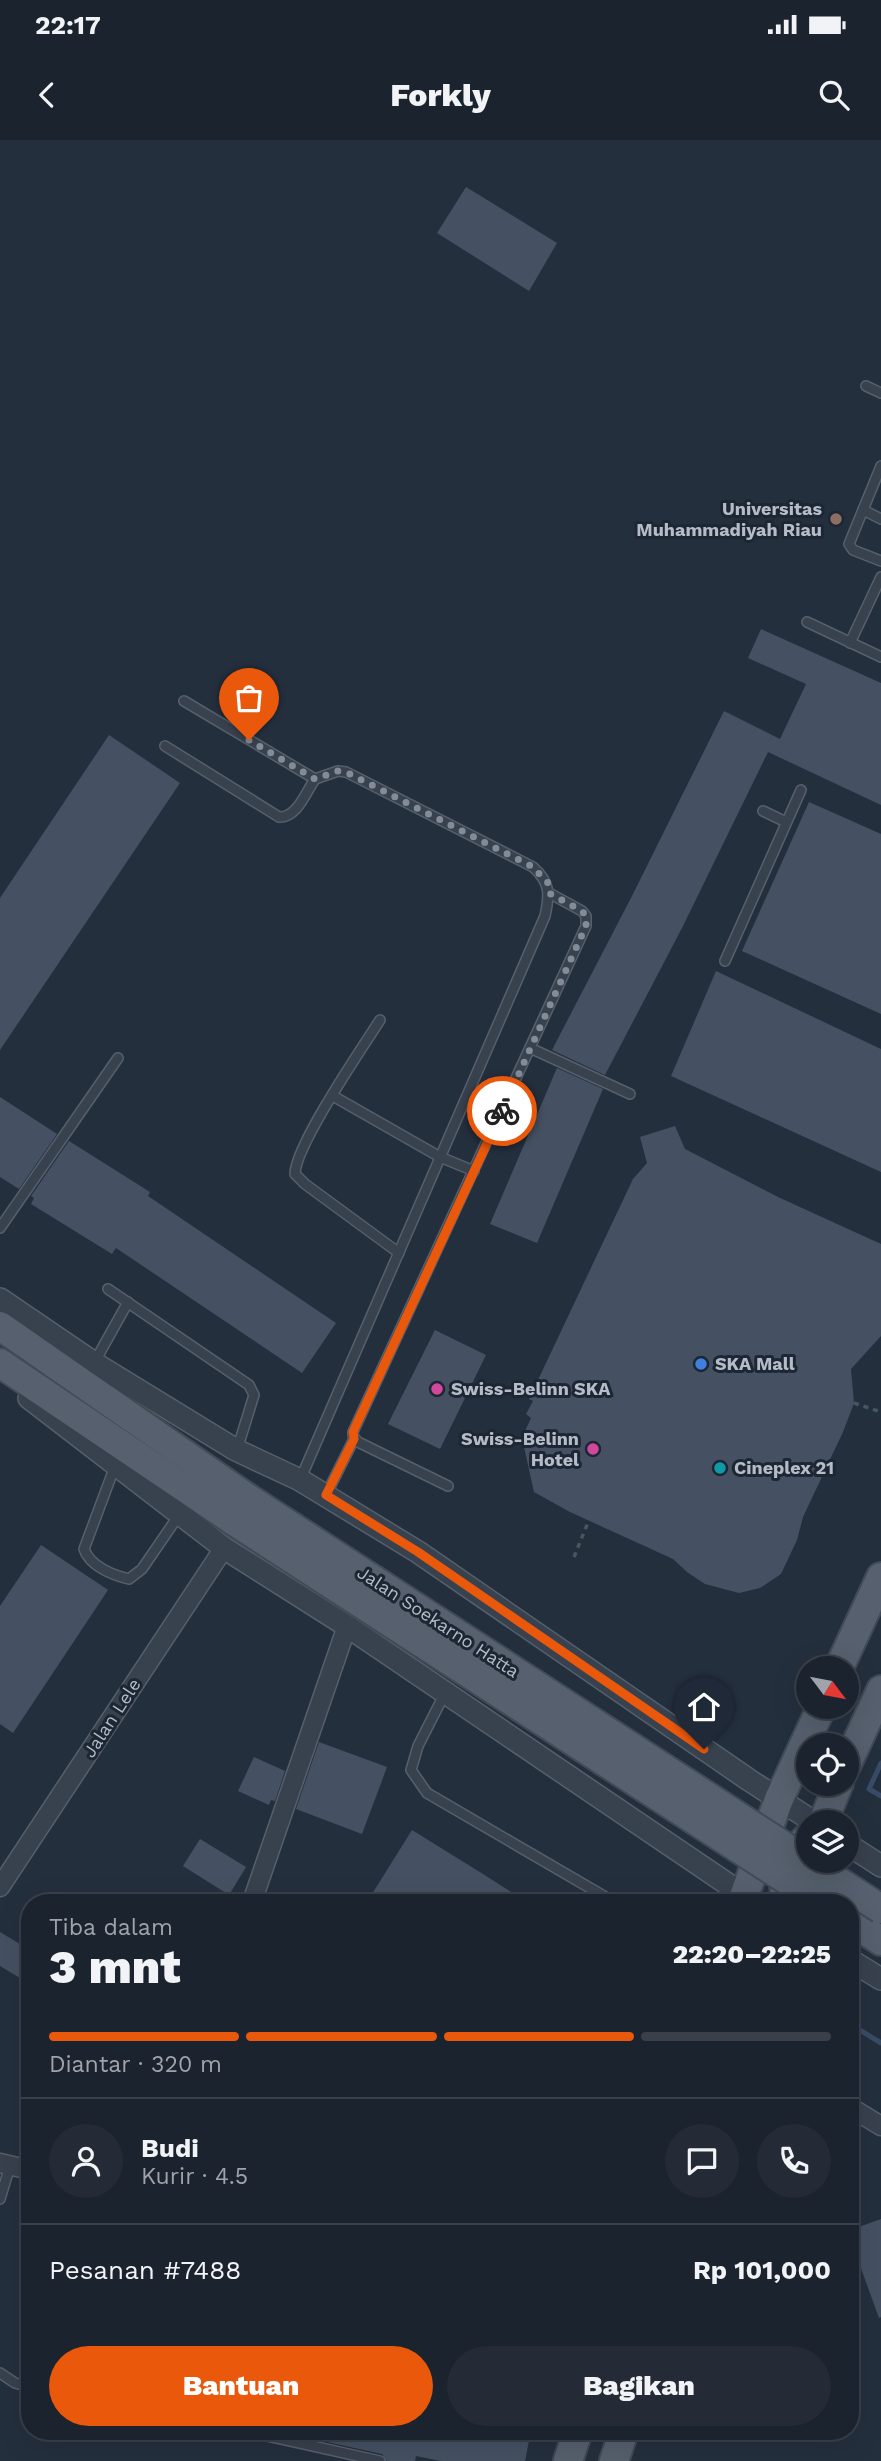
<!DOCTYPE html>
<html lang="id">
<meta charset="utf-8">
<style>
body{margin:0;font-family:"Work Sans",sans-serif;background:#242b36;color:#f1f3f6;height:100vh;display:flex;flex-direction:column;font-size:26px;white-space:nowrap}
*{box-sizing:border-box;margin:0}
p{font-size:23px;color:#a0a4aa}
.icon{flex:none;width:38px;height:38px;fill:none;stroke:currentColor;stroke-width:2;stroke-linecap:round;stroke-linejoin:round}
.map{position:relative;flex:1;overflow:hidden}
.details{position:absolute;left:21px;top:1754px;width:838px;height:546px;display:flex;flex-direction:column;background:#1b232e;border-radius:28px;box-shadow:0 7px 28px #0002,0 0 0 2px #39404a}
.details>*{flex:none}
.needle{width:46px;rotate:122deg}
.buttons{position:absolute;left:796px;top:1516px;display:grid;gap:14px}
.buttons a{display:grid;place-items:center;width:63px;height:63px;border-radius:50%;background:#1b232e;box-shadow:0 7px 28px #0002,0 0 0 2px #39404a;font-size:35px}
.pin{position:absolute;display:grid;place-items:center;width:60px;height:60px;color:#fff;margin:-72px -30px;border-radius:50% 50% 50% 0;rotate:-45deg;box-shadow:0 0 7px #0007}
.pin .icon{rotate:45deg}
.courier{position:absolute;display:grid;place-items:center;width:70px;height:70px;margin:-35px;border:5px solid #ea580c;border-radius:50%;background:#fff;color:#222;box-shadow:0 2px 9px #0007}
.head em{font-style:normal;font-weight:800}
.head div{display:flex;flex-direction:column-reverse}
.head{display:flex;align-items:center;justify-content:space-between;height:119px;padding:0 28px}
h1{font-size:46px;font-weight:800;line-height:52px}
.bar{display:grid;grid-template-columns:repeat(4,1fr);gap:10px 7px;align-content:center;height:84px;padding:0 28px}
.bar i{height:9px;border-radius:5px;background:#39404a}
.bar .current{background:#ea580c}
.bar p{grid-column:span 4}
.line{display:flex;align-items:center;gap:18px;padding:0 28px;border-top:2px solid #39404a}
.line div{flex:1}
.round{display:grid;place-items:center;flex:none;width:74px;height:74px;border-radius:37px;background:#242b36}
.cta{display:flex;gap:14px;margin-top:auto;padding:14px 28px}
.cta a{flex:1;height:80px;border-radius:42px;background:#ea580c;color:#fff;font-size:28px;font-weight:800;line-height:80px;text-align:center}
.cta a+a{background:#242b36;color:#f1f3f6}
.status{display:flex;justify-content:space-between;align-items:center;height:49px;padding:0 35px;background:#1b232e;direction:ltr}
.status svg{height:19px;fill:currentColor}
header{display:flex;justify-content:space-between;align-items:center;height:91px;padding:0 28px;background:#1b232e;font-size:32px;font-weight:800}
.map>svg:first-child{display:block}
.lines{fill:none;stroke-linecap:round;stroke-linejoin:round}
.stream{stroke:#394c67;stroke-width:5}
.building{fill:#455162}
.service-casing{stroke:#565f6c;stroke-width:12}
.minor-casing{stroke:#565f6c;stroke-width:21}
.tertiary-casing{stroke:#565f6c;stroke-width:24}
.primary-casing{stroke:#414a57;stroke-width:32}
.path{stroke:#44595c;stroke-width:3.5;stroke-dasharray:5 5;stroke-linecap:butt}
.service{stroke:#38414e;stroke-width:9}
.minor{stroke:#38414e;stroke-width:18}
.tertiary{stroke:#38414e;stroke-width:21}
.primary{stroke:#56606e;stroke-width:28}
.primary-bridge-casing{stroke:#414a57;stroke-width:32;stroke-linecap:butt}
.primary-bridge{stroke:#56606e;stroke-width:28}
.done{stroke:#828b98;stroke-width:7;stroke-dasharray:0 12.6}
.route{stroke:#ea580c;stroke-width:9}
.education-dot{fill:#8d6e63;stroke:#1d2633;stroke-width:2.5}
.shop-dot{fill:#3f7fe0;stroke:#1d2633;stroke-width:2.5}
.hotel-dot{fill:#d1479c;stroke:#1d2633;stroke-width:2.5}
.culture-dot{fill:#0f9aa8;stroke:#1d2633;stroke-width:2.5}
.labels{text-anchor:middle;stroke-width:6;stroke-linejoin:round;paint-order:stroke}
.poi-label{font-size:18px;font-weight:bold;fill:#b4bcc9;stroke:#1d2633;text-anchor:start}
.street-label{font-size:18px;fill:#b4bcc9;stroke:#1d2633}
</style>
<div class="status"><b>22:17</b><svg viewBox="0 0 49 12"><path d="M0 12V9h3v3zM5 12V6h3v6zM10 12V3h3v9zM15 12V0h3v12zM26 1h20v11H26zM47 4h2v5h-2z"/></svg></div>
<header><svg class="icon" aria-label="back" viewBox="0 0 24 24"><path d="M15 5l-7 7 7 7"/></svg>Forkly<svg class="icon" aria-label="search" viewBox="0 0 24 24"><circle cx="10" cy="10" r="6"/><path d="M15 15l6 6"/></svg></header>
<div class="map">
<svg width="881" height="2321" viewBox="0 0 881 2321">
<rect width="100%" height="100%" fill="#242f3e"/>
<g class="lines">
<g class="stream">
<polyline points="881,1623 869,1649 881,1656"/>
<polyline points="850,1884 881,1903"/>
</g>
</g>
<g class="building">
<polygon points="466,47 557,103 529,151 437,93"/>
<polygon points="761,489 881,543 881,665 768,612 682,788 605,935 552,910 632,756 724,571 780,599 806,544 748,518"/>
<polygon points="109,595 180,643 0,910 0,758"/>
<polygon points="809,662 881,694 881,874 742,811"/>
<polygon points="716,831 881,909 881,1032 671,936"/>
<polygon points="557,928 603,949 537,1103 490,1084"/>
<polygon points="0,957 57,994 19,1049 0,1037"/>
<polygon points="675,986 685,1009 778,1057 881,1104 881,1196 851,1229 854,1263 843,1292 803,1377 797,1400 781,1434 760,1448 739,1453 705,1444 687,1432 673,1419 570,1372 534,1352 522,1298 531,1278 526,1274 533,1261 529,1259 633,1039 647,1023 640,997"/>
<polygon points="69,1001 150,1052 148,1056 336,1183 302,1233 116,1108 112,1114 31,1064 34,1058 31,1056"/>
<polygon points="435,1190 486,1215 440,1309 388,1284"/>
<polygon points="41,1405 108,1450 13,1593 0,1584 0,1466"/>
<polygon points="319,1602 387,1627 362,1694 296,1669"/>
<polygon points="254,1617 285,1631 275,1661 271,1660 269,1665 238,1651"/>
<polygon points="412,1690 483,1734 527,1762 367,1762"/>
<polygon points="200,1699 246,1727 229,1755 183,1726"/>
<polygon points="0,1792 30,1810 30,1844 0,1826"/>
<polygon points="881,2079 881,2177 879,2178 850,2098 850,2090"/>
<polygon points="329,2291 531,2291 525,2321 441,2321 416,2316 415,2321 387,2321 382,2314 327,2302"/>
</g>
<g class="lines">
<g class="service-casing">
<g id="service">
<polyline points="866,246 881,253"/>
<polyline points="881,326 849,404 853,410 881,421"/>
<polyline points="863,370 881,379"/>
<polyline points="807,482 881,517"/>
<polyline points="850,503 881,437"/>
<path d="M184,561L315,639L338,631L346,632L533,727C550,742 550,754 545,776L300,1340"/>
<path d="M165,606L279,677C297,678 306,652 315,639"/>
<polyline points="763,671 786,682"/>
<polyline points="725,821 801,650"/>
<path d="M380,880C362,908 295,1006 295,1034L305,1044L399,1113"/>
<polyline points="530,908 630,954"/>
<polyline points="333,956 440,1017 474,1031"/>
<polyline points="0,1088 118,918"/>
<polyline points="108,1149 249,1245 254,1255 237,1310"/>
<polyline points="94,1223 128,1162"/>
<path d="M115,1326L84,1409C90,1426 112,1435 129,1439L142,1429L179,1375"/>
<polyline points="448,1346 358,1302 353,1296 353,1292 586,786 586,776 582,771 549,753"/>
<polyline points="326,1355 354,1299"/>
<polyline points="445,1553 418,1606 411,1630 427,1653 614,1762"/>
<polyline points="0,2059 10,2026"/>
<polyline points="0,2233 15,2243 30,2247"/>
<polyline points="245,2291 380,2321"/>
</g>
</g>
<g class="minor-casing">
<g id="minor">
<polyline points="0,1747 224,1408"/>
<polyline points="252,1762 347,1486"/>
<polyline points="850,1967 881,1986"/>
<polyline points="0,2023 30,2030"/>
</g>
</g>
<g class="tertiary-casing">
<g id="tertiary">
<polyline points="0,1159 94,1223 236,1310 300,1340 418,1412 749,1640 814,1682"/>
<polyline points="29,1258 224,1408 347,1486 754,1762"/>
<polyline points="847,1704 881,1726"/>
<polyline points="850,1820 881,1839"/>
</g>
</g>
<g class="primary-casing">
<g id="primary">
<polyline points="0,1186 246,1357"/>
<polyline points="0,1223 234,1381"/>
<polyline points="839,1528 881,1437"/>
<polyline points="847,1624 881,1550"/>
<polyline points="823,1682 839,1643"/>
<polyline points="783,1718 785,1762"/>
<polyline points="774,1728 808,1697"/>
<polyline points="742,1762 779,1659 822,1566"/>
<polyline points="850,1781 881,1801"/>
<polyline points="568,2321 578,2291"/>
<polyline points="614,2321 624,2291"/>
</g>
</g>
<g class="path">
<polyline points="854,1263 881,1272"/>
<polyline points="574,1417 589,1380"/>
</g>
<use href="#service" class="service"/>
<use href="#minor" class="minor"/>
<use href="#tertiary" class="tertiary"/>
<use href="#primary" class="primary"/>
<g class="primary-bridge-casing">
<g id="primary-bridge">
<polyline points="246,1357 881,1769"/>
<polyline points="234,1381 821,1762"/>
</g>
</g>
<use href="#primary-bridge" class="primary-bridge"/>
</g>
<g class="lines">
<polyline class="done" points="249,600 315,639 338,631 346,632 533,727 548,743 549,753 582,771 586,776 586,786 502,971"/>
<polyline class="route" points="502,971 353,1292 354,1299 326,1355 418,1412 704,1609"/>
</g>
<circle class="education-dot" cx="836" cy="379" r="7"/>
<circle class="shop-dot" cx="701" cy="1224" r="7"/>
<g class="hotel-dot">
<circle cx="437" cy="1249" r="7"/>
<circle cx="593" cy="1309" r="7"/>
</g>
<circle class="culture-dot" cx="720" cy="1328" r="7"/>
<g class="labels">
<g class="poi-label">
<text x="822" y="375" text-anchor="end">Universitas<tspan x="822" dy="21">Muhammadiyah Riau</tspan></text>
<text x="715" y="1230">SKA Mall</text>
<text x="451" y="1255">Swiss-Belinn SKA</text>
<text x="579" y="1305" text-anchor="end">Swiss-Belinn<tspan x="579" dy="21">Hotel</tspan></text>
<text x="734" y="1334">Cineplex 21</text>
</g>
<g class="street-label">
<text transform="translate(438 1482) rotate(33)" y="6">Jalan Soekarno Hatta</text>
<text transform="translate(112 1578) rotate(-57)" y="6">Jalan Lele</text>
</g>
</g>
</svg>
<div class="buttons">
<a><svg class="needle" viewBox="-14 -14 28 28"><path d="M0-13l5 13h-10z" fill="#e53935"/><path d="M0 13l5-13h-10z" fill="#a0a4aa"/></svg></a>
<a><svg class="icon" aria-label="locate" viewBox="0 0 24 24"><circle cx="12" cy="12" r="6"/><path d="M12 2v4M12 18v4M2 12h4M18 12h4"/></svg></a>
<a><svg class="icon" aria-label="layers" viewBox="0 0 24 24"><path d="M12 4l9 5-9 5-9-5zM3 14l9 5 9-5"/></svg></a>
</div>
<div class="pin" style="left:249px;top:600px;background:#ea580c"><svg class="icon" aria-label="bag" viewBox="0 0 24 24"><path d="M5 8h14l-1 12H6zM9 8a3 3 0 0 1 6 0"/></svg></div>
<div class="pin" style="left:704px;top:1609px;background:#1f2937"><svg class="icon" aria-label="home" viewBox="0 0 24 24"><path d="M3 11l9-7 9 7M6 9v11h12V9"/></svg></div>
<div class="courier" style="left:502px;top:971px"><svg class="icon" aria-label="bike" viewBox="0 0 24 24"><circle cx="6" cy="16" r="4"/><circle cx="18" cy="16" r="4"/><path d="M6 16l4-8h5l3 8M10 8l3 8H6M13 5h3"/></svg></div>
<section class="details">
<div class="head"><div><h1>3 mnt</h1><p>Tiba dalam</p></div><em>22:20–22:25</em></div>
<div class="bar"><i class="current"></i><i class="current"></i><i class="current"></i><i></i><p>Diantar · 320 m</p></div>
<div class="line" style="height:126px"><a class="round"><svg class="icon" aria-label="person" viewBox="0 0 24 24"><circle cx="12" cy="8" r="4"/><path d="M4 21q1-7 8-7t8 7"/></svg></a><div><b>Budi</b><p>Kurir · 4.5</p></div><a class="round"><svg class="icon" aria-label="chat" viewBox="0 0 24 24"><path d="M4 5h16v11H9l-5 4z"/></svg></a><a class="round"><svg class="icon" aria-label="phone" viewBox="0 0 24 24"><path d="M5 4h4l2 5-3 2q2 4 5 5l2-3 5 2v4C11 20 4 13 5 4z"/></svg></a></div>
<div class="line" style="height:91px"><div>Pesanan #7488</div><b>Rp 101,000</b></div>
<div class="cta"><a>Bantuan</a><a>Bagikan</a></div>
</section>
</div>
